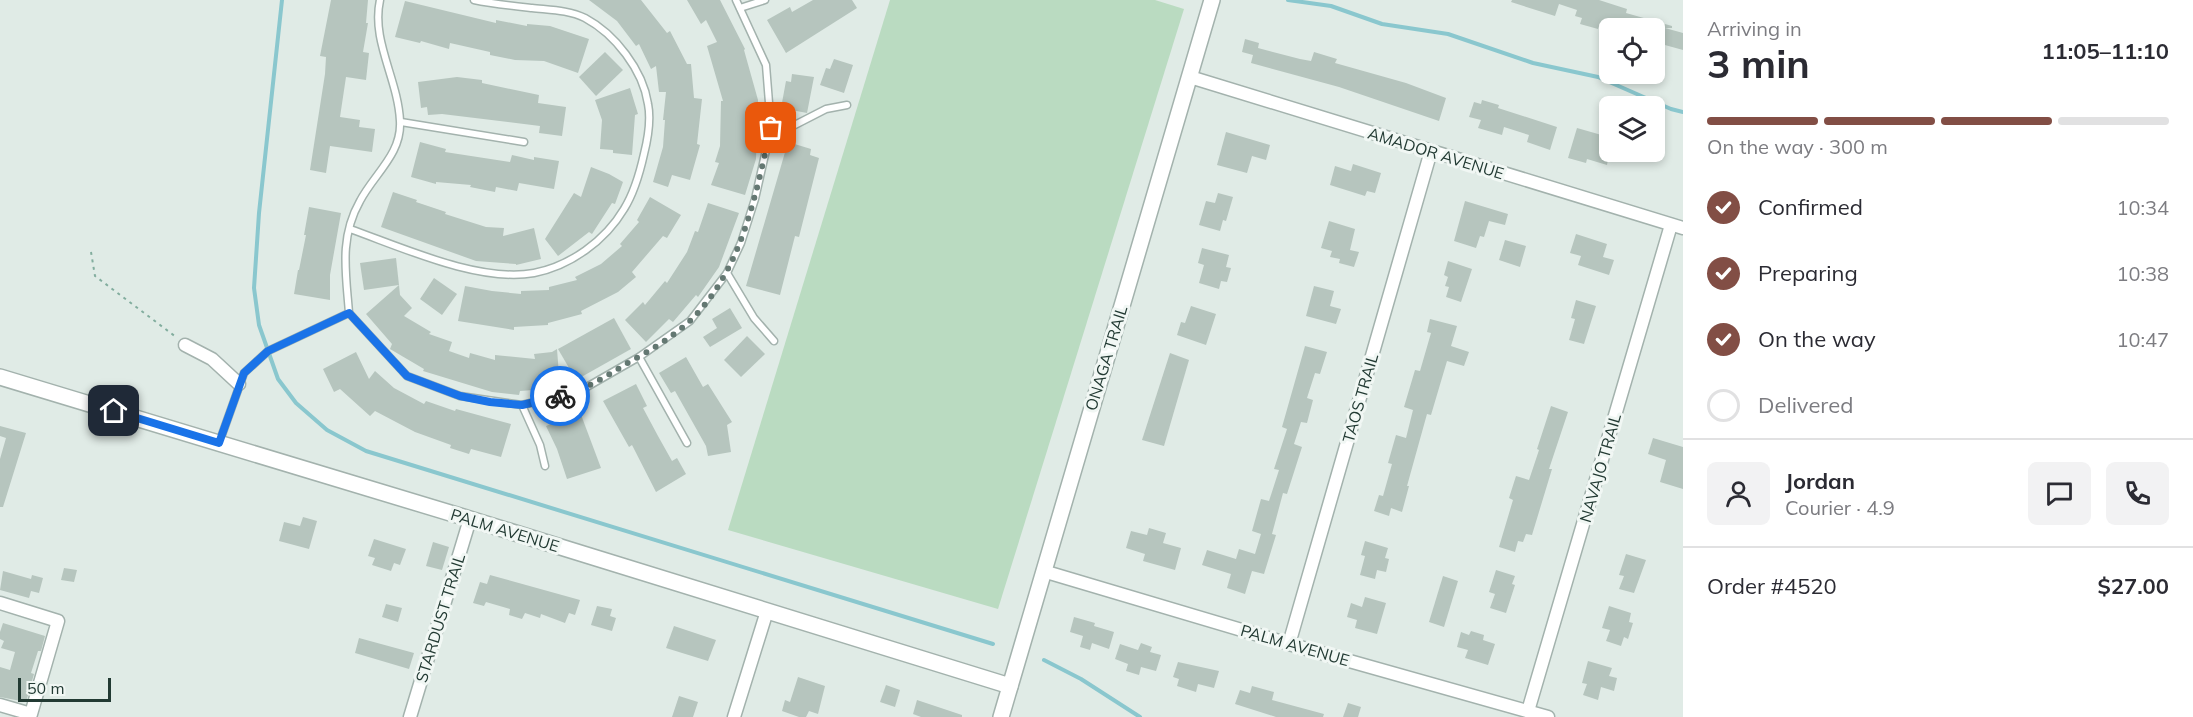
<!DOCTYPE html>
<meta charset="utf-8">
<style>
body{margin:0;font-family:Mulish,sans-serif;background:#f2f2f3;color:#2b2b33;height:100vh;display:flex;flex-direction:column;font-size:22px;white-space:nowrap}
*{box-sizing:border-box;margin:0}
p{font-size:20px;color:#7c7c81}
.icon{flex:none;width:33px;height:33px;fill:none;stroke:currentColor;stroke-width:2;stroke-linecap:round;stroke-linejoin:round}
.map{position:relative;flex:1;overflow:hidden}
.sheet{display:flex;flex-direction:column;background:#fff;width:510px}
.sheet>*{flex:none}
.fabs{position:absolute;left:1599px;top:18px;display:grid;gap:12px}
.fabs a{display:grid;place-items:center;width:66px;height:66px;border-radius:9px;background:#fff;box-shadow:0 3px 9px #0003;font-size:30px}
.scale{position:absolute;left:18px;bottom:15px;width:93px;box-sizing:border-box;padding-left:6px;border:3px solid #223a33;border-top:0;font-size:16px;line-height:21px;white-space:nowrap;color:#223a33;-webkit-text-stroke:4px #f1f7f4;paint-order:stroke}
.pin{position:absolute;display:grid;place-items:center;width:51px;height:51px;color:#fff;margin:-26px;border-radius:12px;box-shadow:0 3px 9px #0006}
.courier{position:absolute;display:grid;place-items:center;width:60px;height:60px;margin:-30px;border:4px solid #1a73e8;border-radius:50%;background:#fff;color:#222;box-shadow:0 2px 8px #0007}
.overview em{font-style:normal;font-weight:700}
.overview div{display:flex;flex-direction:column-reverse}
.overview{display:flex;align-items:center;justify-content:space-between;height:102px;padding:0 24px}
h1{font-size:39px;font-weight:700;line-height:45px}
.bar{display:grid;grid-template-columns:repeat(4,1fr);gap:9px 6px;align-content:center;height:72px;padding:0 24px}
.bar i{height:8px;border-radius:4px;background:#e1e1e2}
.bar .selected{background:#824e45}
.bar p{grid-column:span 4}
.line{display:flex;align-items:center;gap:15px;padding:0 24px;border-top:2px solid #e1e1e2}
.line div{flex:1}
.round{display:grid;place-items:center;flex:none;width:63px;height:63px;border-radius:9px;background:#f2f2f3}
ol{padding:0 24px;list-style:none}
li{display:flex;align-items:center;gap:18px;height:66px}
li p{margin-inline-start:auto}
li .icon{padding:6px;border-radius:50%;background:#824e45;color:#fff;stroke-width:4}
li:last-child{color:#7c7c81}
li i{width:33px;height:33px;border:3px solid #e1e1e2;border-radius:50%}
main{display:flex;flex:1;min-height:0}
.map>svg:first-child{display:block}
.green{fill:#badbc1}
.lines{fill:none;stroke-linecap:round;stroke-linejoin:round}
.stream{stroke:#8ac7ce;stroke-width:4}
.building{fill:#b6c5be}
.service-casing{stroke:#a3b2ad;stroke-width:9}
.minor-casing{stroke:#a3b2ad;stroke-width:15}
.tertiary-casing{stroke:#a3b2ad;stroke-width:18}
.path{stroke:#82ad9e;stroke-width:2;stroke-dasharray:3 4.5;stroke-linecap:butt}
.service{stroke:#fff;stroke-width:6}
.minor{stroke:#fff;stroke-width:12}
.tertiary{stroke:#fff;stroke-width:15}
.done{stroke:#647872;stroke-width:6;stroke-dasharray:0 10.8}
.route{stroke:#1a73e8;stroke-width:8}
.labels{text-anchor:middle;stroke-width:6;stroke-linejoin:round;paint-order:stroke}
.street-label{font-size:16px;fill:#223a33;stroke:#f1f7f4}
</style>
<main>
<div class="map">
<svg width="1683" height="717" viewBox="0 0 1683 717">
<rect width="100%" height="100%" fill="#e0ebe6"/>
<polygon class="green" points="890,0 1155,0 1184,9 998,609 728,530"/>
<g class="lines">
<g class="stream">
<polyline points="282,0 259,213 254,288 259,325 278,379 296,403 327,430 366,451 993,644"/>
<polyline points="1288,0 1331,6 1382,24 1448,34 1533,63 1598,77 1671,109 1683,112"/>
<polyline points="1044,660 1081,679 1140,717"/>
</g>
</g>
<g class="building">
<polygon points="331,0 368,0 366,23 368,23 363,52 369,53 366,80 346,77 340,117 360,120 359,127 375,129 372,152 330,146 326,173 310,170 325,74 326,57 320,56"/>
<polygon points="589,0 641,0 667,33 670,31 687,64 691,64 694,98 702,99 697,144 700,145 690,180 672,175 668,187 653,182 663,147 665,120 663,120 666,92 659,92 656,66 651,69 639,44 636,46 617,21"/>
<polygon points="687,0 720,0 745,49 744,50 758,100 756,159 745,195 711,185 719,163 715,162 720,146 721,101 723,101 707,46 717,42 706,20 701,24"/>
<polygon points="813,0 852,0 857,8 786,53 767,20 790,7 792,12"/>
<polygon points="1512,0 1599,0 1627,9 1626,13 1672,26 1672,28 1665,28 1683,33 1683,50 1654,42 1654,28 1619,28 1600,23 1598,29 1580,24 1582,18 1575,16 1577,10 1559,4 1555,16 1511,2"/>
<polygon points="405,1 496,23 496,20 527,26 527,24 550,26 589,39 578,73 544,61 515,60 490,55 490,52 450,43 449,49 421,41 420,43 395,37"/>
<polygon points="1245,39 1259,43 1258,48 1300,59 1311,61 1314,52 1337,59 1335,63 1406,83 1446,98 1439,121 1339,87 1251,63 1253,55 1242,52"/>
<polygon points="605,52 623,70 596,96 579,77"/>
<polygon points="834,59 853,65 844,93 820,85 826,68 830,69"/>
<polygon points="792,74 814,77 807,113 781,108 786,81 791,82"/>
<polygon points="457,77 482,80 482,83 539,95 538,103 566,107 562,136 539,133 540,126 442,114 428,115 427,107 421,108 418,82"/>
<polygon points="630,88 638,114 635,115 632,155 613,153 613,150 600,149 602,120 595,100"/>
<polygon points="1482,100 1499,105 1498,108 1557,127 1550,150 1527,142 1529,135 1504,127 1502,135 1478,128 1481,120 1469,117 1474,102 1481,104"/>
<polygon points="1577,128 1605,136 1602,146 1610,149 1607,165 1587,159 1586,163 1568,158"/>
<polygon points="1226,132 1270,145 1266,160 1252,156 1247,173 1217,165"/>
<polygon points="420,142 446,149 445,152 510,162 512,155 534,160 534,157 559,161 554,189 519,183 517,191 496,187 495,192 470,187 471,185 436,182 436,184 411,177"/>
<polygon points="788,142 811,149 810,155 819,158 799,237 795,236 780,295 746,286"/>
<polygon points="1353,164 1381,173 1375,193 1367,191 1365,196 1330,185 1335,166 1351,171"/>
<polygon points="591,167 609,174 623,182 615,204 612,203 592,234 589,232 558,256 545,239 574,193 581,197"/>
<polygon points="393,192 417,200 416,202 446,212 445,214 486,227 504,228 503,236 534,228 541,259 516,265 516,264 476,261 381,227"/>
<polygon points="1218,193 1233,197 1226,221 1223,220 1220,231 1199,225 1206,201 1215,203"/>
<polygon points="650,197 681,215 667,238 663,236 632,272 636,277 618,292 581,311 582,314 548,323 548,325 514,327 514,330 458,321 465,286 492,291 521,294 521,291 549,290 549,287 577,280 575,277 601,264 622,246 620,244 639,222 637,220"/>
<polygon points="1465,201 1508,214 1505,225 1489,221 1484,237 1480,236 1476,248 1454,241"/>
<polygon points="708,203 739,213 719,267 698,297 696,295 673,322 669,319 646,342 625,320 643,302 645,305 665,281 667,283 687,252 695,231 698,232"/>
<polygon points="309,207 341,213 330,275 330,300 294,294 298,270 299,270 306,235 304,235"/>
<polygon points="1329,221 1355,229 1350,250 1359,252 1354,267 1339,263 1340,259 1330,257 1332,251 1321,248"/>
<polygon points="1576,234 1607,244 1603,257 1614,260 1609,275 1578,265 1581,256 1570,253"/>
<polygon points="1505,240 1526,246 1520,267 1499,260"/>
<polygon points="1202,248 1229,255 1226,267 1231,268 1227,282 1221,281 1219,289 1199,283 1204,265 1198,263"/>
<polygon points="396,258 399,285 364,290 360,263"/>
<polygon points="1448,261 1472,269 1461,302 1446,297 1449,287 1445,286 1448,277 1444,275"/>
<polygon points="434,278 457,294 442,315 420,299"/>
<polygon points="399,285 400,295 412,308 404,316 431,332 429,334 452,342 449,351 469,358 470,353 495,360 495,355 535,359 534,354 552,352 557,349 560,388 520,391 519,395 492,392 423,371 424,369 390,349 392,344 366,314"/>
<polygon points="1314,286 1334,291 1330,306 1341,309 1336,324 1306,316"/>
<polygon points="1576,300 1596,306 1584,344 1569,340 1575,319 1571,318"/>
<polygon points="1191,306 1216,314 1206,345 1177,335 1181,322 1185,323"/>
<polygon points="730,308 742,328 710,347 703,337 717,328 712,319"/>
<polygon points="614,318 631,349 576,380 558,349"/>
<polygon points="1430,319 1457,326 1451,346 1469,352 1464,366 1447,361 1431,415 1427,414 1407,486 1409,486 1402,512 1391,508 1389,516 1374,511 1379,495 1383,496 1392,464 1388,463 1396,435 1406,438 1413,410 1404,407 1415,370 1420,371 1431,333 1427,332"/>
<polygon points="747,336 765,354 741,377 724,360"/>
<polygon points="1305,346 1327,352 1320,374 1315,373 1307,398 1313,400 1307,423 1301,422 1294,444 1302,447 1287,494 1283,493 1272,534 1276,535 1264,574 1252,571 1245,594 1227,588 1231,574 1202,565 1207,550 1236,559 1239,549 1255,554 1261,534 1252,531 1261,499 1269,501 1279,470 1274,469 1287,429 1282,427"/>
<polygon points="356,352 369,379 375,371 394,388 424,404 426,401 455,411 456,409 511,424 501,457 471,449 469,454 450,448 451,445 415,432 375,411 370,416 340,389 334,392 323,369"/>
<polygon points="1170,353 1189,360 1164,446 1142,440"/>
<polygon points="686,357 703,387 708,384 732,422 727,425 731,452 708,456 706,446 675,391 671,393 659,373"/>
<polygon points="636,384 647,406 643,408 658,436 672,461 677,458 686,474 656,492 632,445 629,447 603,401"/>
<polygon points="1551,406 1568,412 1549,469 1552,469 1532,535 1526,534 1523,542 1518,541 1515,552 1499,547 1513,500 1509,498 1516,476 1529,480 1539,450 1537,449"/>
<polygon points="580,412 601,468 567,479 557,449 546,426"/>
<polygon points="0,426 26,433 3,507 0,507 0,459 6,438 0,436"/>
<polygon points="1653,438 1683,447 1683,489 1660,482 1666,460 1648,454"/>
<polygon points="303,517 317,521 309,549 279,541 284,522 300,526"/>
<polygon points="1149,528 1166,533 1163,543 1181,548 1175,570 1143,561 1145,554 1126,548 1131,531 1147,535"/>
<polygon points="374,539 406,549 400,565 394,563 391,571 372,565 375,558 368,556"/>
<polygon points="1365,541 1388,548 1385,558 1389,559 1386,572 1377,570 1375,579 1360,575 1365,556 1361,555"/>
<polygon points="433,542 449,547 442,570 426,566"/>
<polygon points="1626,554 1646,560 1634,593 1619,589 1624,576 1619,575"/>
<polygon points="64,568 77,570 74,582 61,580"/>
<polygon points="1496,570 1515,576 1512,584 1515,585 1506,613 1490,608 1495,594 1489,592"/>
<polygon points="3,571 31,579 32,575 43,578 39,593 31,591 29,598 0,590"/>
<polygon points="490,575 580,600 575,615 569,613 565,623 541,614 540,618 525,613 522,619 509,615 510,609 486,602 484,606 473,603 480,582 487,584"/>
<polygon points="1443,576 1458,581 1444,627 1429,622"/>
<polygon points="1365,597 1386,603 1377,634 1355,628 1357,620 1347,617 1351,603 1362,607"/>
<polygon points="386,604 402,608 398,622 382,617"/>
<polygon points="597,606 612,609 610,616 616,618 612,631 591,625"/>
<polygon points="1609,606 1631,613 1629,622 1633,623 1628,639 1624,637 1621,646 1606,641 1610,630 1602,628"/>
<polygon points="1074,617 1095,623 1094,626 1114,632 1109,649 1092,643 1090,650 1080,647 1083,636 1070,632"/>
<polygon points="3,623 45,636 41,651 38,651 31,673 34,674 26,702 0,697 0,667 10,670 15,652 1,648 4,641 0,639 0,632"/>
<polygon points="674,626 716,640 708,661 666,648"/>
<polygon points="1471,631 1484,635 1483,640 1495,644 1488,665 1465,658 1468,650 1457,647 1461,632 1469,635"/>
<polygon points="359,638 414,653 409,669 355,653"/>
<polygon points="1141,643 1152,647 1150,652 1161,655 1156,671 1141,667 1139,675 1126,671 1128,664 1115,659 1120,644 1138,650"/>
<polygon points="1588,661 1612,668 1609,676 1617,678 1614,691 1601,687 1598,700 1583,695 1587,684 1582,683"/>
<polygon points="1178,662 1219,671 1214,688 1198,684 1196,692 1177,686 1179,679 1173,677"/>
<polygon points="798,677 825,686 818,714 809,711 806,717 799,717 782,711 785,700 790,702"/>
<polygon points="886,685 900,690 895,707 880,702"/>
<polygon points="1252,686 1274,692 1272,700 1324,714 1323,717 1276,717 1235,704 1240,690 1250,693"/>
<polygon points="679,696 698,702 693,717 672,717"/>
<polygon points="917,700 962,715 962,717 921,717 913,714"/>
<polygon points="1348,703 1361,707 1358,717 1343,717"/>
</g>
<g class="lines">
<g class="service-casing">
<g id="service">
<polyline points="740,8 765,0"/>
<polyline points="401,122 524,142"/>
<polyline points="771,128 787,129 826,109 847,105"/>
<path d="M350,229C401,247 479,283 534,273C570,266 605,241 624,209C634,193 640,172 644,154C648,138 651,119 648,104C643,70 615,34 585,18C569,10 550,10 532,8C513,6 493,4 474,0"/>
<polyline points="727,273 754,318 774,341"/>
<polyline points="349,313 407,376 460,396 522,405 578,392 639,357 690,321 727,273 741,243 755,199 771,128 766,65 736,0"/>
<polyline points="639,357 687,443"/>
<polyline points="522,405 540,445 545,466"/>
<path d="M219,443L244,373L268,351L349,313C346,273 339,238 360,201C374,174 402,154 400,121C398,79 371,41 380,0"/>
</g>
</g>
<g class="minor-casing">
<g id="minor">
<polyline points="1190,77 1683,228"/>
<polyline points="185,345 212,359 239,384"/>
<polyline points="1043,571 1289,644 1548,717"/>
<polyline points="0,603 58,621 31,714 0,705"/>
<polyline points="1289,644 1431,151"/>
<polyline points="1528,711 1671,225"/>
<polyline points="410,717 470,519"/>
<polyline points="734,717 767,611"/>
</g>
</g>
<g class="tertiary-casing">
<g id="tertiary">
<polyline points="0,377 470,519 1010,686"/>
<polyline points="1001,717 1212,0"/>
</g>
</g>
<polyline class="path" points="91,252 95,276 176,337"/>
<use href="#service" class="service"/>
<use href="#minor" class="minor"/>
<use href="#tertiary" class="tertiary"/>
</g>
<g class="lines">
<path class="done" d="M560,396C585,390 605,377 626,364C648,352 673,337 691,320C743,268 755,196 771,128"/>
<polyline class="route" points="114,411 219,443 244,373 268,351 349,313 407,376 460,396 490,402 522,405 560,396"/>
</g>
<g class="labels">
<g class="street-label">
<text transform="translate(1436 153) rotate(17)" y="6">AMADOR AVENUE</text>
<text transform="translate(1106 358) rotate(-73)" y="6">ONAGA TRAIL</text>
<text transform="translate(1360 398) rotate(-74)" y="6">TAOS TRAIL</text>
<text transform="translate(1600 468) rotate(-74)" y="6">NAVAJO TRAIL</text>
<text transform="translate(505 530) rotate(17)" y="6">PALM AVENUE</text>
<text transform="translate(440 618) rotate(-73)" y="6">STARDUST TRAIL</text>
<text transform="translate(1295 645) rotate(16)" y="6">PALM AVENUE</text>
</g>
</g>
</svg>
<div class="fabs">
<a><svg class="icon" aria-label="locate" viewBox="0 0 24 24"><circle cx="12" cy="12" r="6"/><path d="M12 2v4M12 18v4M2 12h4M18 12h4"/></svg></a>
<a><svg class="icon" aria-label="layers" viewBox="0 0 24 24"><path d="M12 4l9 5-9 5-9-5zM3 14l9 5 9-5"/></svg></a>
</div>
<div class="scale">50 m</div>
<div class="pin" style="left:771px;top:128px;background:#ea580c"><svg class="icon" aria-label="bag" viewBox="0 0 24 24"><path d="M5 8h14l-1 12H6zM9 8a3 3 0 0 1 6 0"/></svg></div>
<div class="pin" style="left:114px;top:411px;background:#1f2937"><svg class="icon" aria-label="home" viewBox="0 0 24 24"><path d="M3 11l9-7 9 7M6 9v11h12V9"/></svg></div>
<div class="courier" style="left:560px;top:396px"><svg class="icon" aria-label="bike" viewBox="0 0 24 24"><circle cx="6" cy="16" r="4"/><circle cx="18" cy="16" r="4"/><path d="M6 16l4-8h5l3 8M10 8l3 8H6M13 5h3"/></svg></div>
</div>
<section class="sheet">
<div class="overview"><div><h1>3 min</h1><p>Arriving in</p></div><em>11:05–11:10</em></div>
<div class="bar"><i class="selected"></i><i class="selected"></i><i class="selected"></i><i></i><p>On the way · 300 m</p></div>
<ol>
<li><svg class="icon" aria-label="check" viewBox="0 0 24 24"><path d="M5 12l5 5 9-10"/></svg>Confirmed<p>10:34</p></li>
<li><svg class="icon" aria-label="check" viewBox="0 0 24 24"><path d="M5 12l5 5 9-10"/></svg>Preparing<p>10:38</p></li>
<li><svg class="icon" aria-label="check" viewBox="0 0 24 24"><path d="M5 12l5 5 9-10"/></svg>On the way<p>10:47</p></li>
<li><i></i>Delivered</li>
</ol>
<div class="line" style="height:108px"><a class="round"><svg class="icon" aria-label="person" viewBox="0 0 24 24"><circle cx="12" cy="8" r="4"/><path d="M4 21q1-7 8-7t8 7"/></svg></a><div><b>Jordan</b><p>Courier · 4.9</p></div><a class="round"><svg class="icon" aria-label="chat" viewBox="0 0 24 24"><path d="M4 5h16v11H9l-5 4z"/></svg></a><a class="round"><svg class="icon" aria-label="phone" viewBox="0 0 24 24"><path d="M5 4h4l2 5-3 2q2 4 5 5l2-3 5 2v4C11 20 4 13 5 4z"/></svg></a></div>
<div class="line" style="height:78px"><div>Order #4520</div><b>$27.00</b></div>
</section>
</main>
